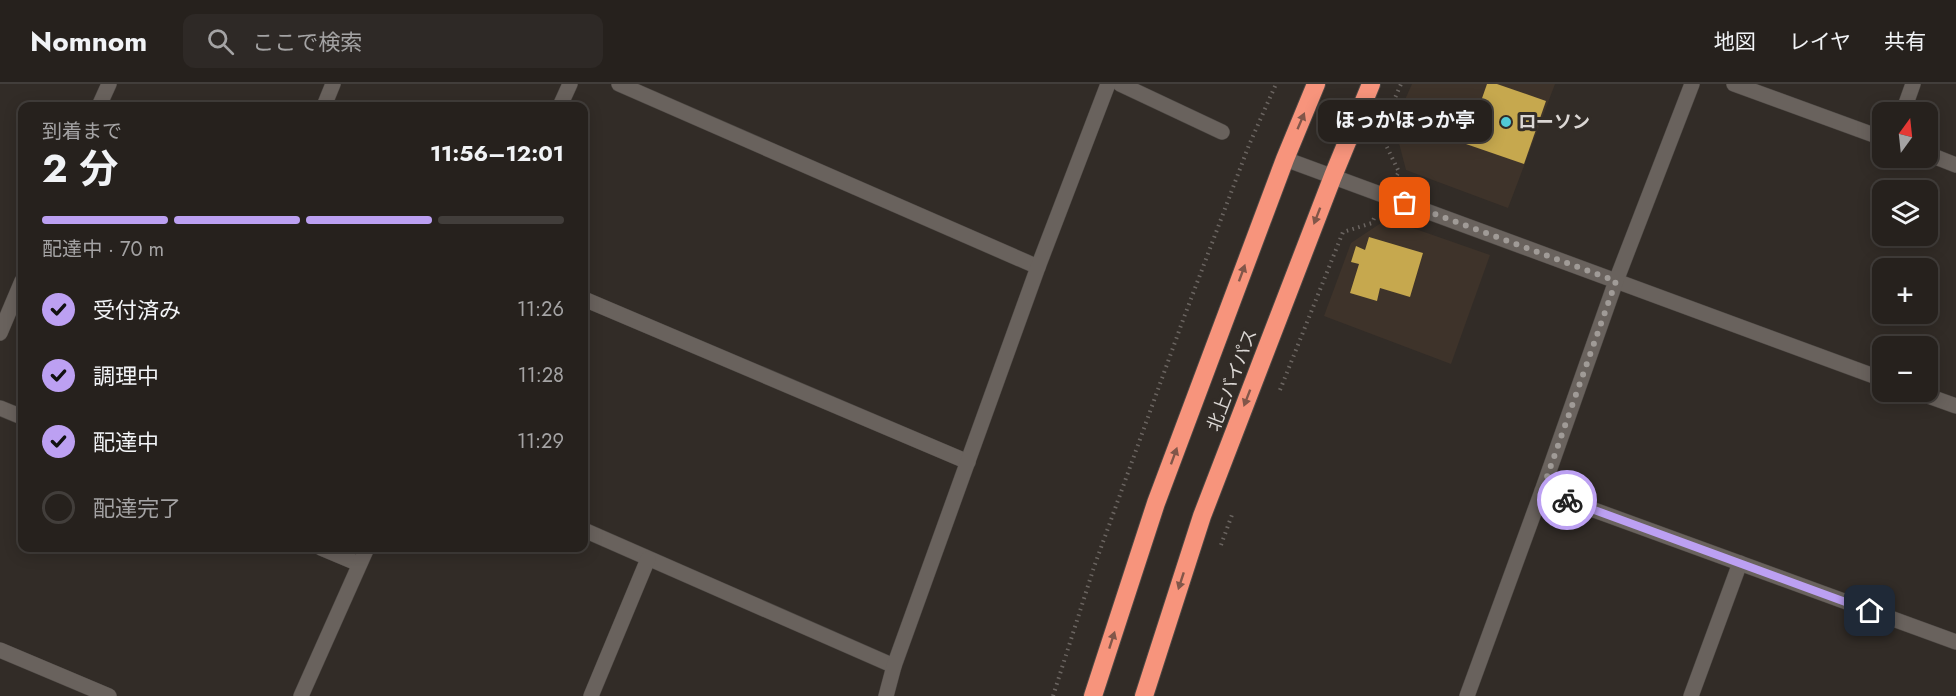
<!DOCTYPE html>
<html lang="ja">
<meta charset="utf-8">
<style>
body{margin:0;font-family:Jost,"Noto Sans JP",sans-serif;background:#2e2926;color:#f1f3f6;height:100vh;display:flex;flex-direction:column;font-size:22px;white-space:nowrap}
*{box-sizing:border-box;margin:0}
p{font-size:20px;color:#a4a3a4}
.icon{flex:none;width:33px;height:33px;fill:none;stroke:currentColor;stroke-width:2;stroke-linecap:round;stroke-linejoin:round}
.map{position:relative;flex:1;overflow:hidden}
.details{position:absolute;left:18px;top:18px;width:570px;height:450px;display:flex;flex-direction:column;background:#26211d;border-radius:12px;box-shadow:0 3px 15px #0003,0 0 0 2px #423e3b}
.details>*{flex:none}
.needle{width:39px;rotate:15deg}
.tools{position:absolute;left:1872px;top:18px;display:grid;gap:12px}
.tools a{display:grid;place-items:center;width:66px;height:66px;border-radius:12px;background:#26211d;box-shadow:0 3px 15px #0003,0 0 0 2px #423e3b;font-size:30px}
.pin{position:absolute;display:grid;place-items:center;width:51px;height:51px;color:#fff;margin:-26px;border-radius:12px;box-shadow:0 3px 9px #0006}
.courier{position:absolute;display:grid;place-items:center;width:60px;height:60px;margin:-30px;border:4px solid #bca0f2;border-radius:50%;background:#fff;color:#222;box-shadow:0 2px 8px #0007}
.bubble{position:absolute;height:42px;border-radius:12px;background:#26211d;box-shadow:0 3px 15px #0003,0 0 0 2px #423e3b;font-size:20px;font-weight:700;line-height:42px;text-align:center}
.summary em{font-style:normal;font-weight:700}
.summary div{display:flex;flex-direction:column-reverse}
.summary{display:flex;align-items:center;justify-content:space-between;height:102px;padding:0 24px}
h1{font-size:39px;font-weight:700;line-height:45px}
.bar{display:grid;grid-template-columns:repeat(4,1fr);gap:9px 6px;align-content:center;height:72px;padding:0 24px}
.bar i{height:8px;border-radius:4px;background:#423e3b}
.bar .active{background:#bca0f2}
.bar p{grid-column:span 4}
ol{padding:0 24px;list-style:none}
li{display:flex;align-items:center;gap:18px;height:66px}
li p{margin-inline-start:auto}
li .icon{padding:6px;border-radius:50%;background:#bca0f2;color:#111;stroke-width:4}
li:last-child{color:#a4a3a4}
li i{width:33px;height:33px;border:3px solid #423e3b;border-radius:50%}
header{display:flex;align-items:center;gap:36px;box-sizing:border-box;height:84px;padding:0 30px;background:#26211d;border-bottom:2px solid #423e3b}
header strong{font-size:28px}
nav{display:flex;gap:33px;margin-inline-start:auto;font-size:21px}
.search{width:420px;height:54px;background:#2e2926;display:flex;align-items:center;gap:15px;box-sizing:border-box;padding:0 21px;border-radius:12px;color:#a4a3a4;font-size:22px}
.map>svg:first-child{display:block}
.built{fill:#3e332a}
.building{fill:#c6a84e}
.lines{fill:none;stroke-linecap:round;stroke-linejoin:round}
.minor-casing{stroke:#4c4743;stroke-width:16}
.highway-casing{stroke:#4c4743;stroke-width:20}
.path{stroke:#6b6561;stroke-width:4;stroke-dasharray:1.5 4.5;stroke-linecap:butt}
.minor{stroke:#69625d;stroke-width:15}
.highway{stroke:#f7947c;stroke-width:18}
.oneway{fill:#815649}
.done{stroke:#a09b97;stroke-width:6;stroke-dasharray:0 10.8}
.route{stroke:#bca0f2;stroke-width:8}
.poi-dot{fill:#52cbd7;stroke:#322c27;stroke-width:2}
.labels{text-anchor:middle;stroke-width:6;stroke-linejoin:round;paint-order:stroke}
.poi-label{font-size:18px;font-weight:bold;fill:#dbd7d4;stroke:#322c27;text-anchor:start}
.street-label{font-size:18px;fill:#dbd7d4;stroke:#322c27}
</style>
<header>
<strong>Nomnom</strong>
<div class="search"><svg class="icon" aria-label="search" viewBox="0 0 24 24"><circle cx="10" cy="10" r="6"/><path d="M15 15l6 6"/></svg>ここで検索</div>
<nav><a>地図</a><a>レイヤ</a><a>共有</a></nav>
</header>
<div class="map">
<svg width="1956" height="612" viewBox="0 0 1956 612">
<rect width="100%" height="100%" fill="#322c27"/>
<g class="built">
<polygon points="1412,0 1555,0 1508,124 1406,86 1394,40"/>
<polygon points="1387,135 1490,171 1451,280 1324,232 1351,159"/>
</g>
<g class="building">
<polygon points="1487,0 1497,0 1546,17 1524,80 1466,60"/>
<polygon points="1369,153 1423,169 1410,213 1380,204 1377,217 1350,209 1359,180 1351,178 1356,162 1365,166"/>
</g>
<g class="lines">
<g class="minor-casing">
<g id="minor">
<polyline points="619,0 1038,183"/>
<polyline points="1120,0 1222,48"/>
<polyline points="1734,0 1882,54"/>
<polyline points="99,22 109,0"/>
<polyline points="324,22 333,0"/>
<polyline points="560,22 570,0"/>
<polyline points="1903,28 1913,0"/>
<polyline points="1928,70 1956,81"/>
<polyline points="1285,75 1882,295"/>
<polyline points="584,215 968,378"/>
<polyline points="0,249 22,197"/>
<polyline points="1917,308 1956,322"/>
<polyline points="0,324 22,333"/>
<polyline points="1542,407 1956,558"/>
<polyline points="584,446 894,582"/>
<polyline points="321,464 359,480"/>
<polyline points="0,566 109,612"/>
<polyline points="301,612 367,464"/>
<polyline points="591,612 648,475"/>
<polyline points="886,612 894,582 1038,183 1108,0"/>
<polyline points="1467,612 1542,407 1616,197 1692,0"/>
<polyline points="1691,612 1740,479"/>
</g>
</g>
<g class="highway-casing">
<g id="highway">
<polyline points="1093,612 1156,419 1285,75 1316,0"/>
<polyline points="1144,612 1202,432 1333,92 1371,0"/>
</g>
</g>
<g class="path">
<polyline points="1397,91 1399,88 1384,57 1388,30 1401,0"/>
<polyline points="1280,306 1343,148 1372,139 1375,132"/>
<polyline points="1221,461 1233,428"/>
<polyline points="1053,612 1094,483 1183,236 1249,61 1276,0"/>
</g>
<use href="#minor" class="minor"/>
<use href="#highway" class="highway"/>
</g>
<defs><path id="oneway-solid" d="M-6-.8H1V-3.2L6.5 0L1 3.2V.8H-6Z" transform="scale(1.5)"/></defs>
<g class="oneway">
<use href="#oneway-solid" transform="translate(1301 37) rotate(-67)"/>
<use href="#oneway-solid" transform="translate(1317 132) rotate(111)"/>
<use href="#oneway-solid" transform="translate(1242 189) rotate(-70)"/>
<use href="#oneway-solid" transform="translate(1247 314) rotate(111)"/>
<use href="#oneway-solid" transform="translate(1174 372) rotate(-70)"/>
<use href="#oneway-solid" transform="translate(1181 497) rotate(108)"/>
<use href="#oneway-solid" transform="translate(1112 556) rotate(-72)"/>
</g>
<g class="lines">
<polyline class="done" points="1405,119 1616,197 1542,407 1567,416"/>
<polyline class="route" points="1567,416 1870,527"/>
</g>
<circle class="poi-dot" cx="1506" cy="38" r="6"/>
<g class="labels">
<g class="poi-label">
<text x="1518" y="44">ローソン</text>
</g>
<g class="street-label">
<text transform="translate(1232 296) rotate(-69)" y="6">北上バイパス</text>
</g>
</g>
</svg>
<div class="tools">
<a><svg class="needle" viewBox="-14 -14 28 28"><path d="M0-13l5 13h-10z" fill="#e53935"/><path d="M0 13l5-13h-10z" fill="#a4a3a4"/></svg></a>
<a><svg class="icon" aria-label="layers" viewBox="0 0 24 24"><path d="M12 4l9 5-9 5-9-5zM3 14l9 5 9-5"/></svg></a>
<a>+</a>
<a>−</a>
</div>
<div class="pin" style="left:1405px;top:119px;background:#ea580c"><svg class="icon" aria-label="bag" viewBox="0 0 24 24"><path d="M5 8h14l-1 12H6zM9 8a3 3 0 0 1 6 0"/></svg></div>
<div class="pin" style="left:1870px;top:527px;background:#1f2937"><svg class="icon" aria-label="home" viewBox="0 0 24 24"><path d="M3 11l9-7 9 7M6 9v11h12V9"/></svg></div>
<div class="courier" style="left:1567px;top:416px"><svg class="icon" aria-label="bike" viewBox="0 0 24 24"><circle cx="6" cy="16" r="4"/><circle cx="18" cy="16" r="4"/><path d="M6 16l4-8h5l3 8M10 8l3 8H6M13 5h3"/></svg></div>
<div class="bubble" style="left:1318px;top:16px;width:174px">ほっかほっか亭</div>
<section class="details">
<div class="summary"><div><h1>2 分</h1><p>到着まで</p></div><em>11:56–12:01</em></div>
<div class="bar"><i class="active"></i><i class="active"></i><i class="active"></i><i></i><p>配達中 · 70 m</p></div>
<ol>
<li><svg class="icon" aria-label="check" viewBox="0 0 24 24"><path d="M5 12l5 5 9-10"/></svg>受付済み<p>11:26</p></li>
<li><svg class="icon" aria-label="check" viewBox="0 0 24 24"><path d="M5 12l5 5 9-10"/></svg>調理中<p>11:28</p></li>
<li><svg class="icon" aria-label="check" viewBox="0 0 24 24"><path d="M5 12l5 5 9-10"/></svg>配達中<p>11:29</p></li>
<li><i></i>配達完了</li>
</ol>
</section>
</div>
